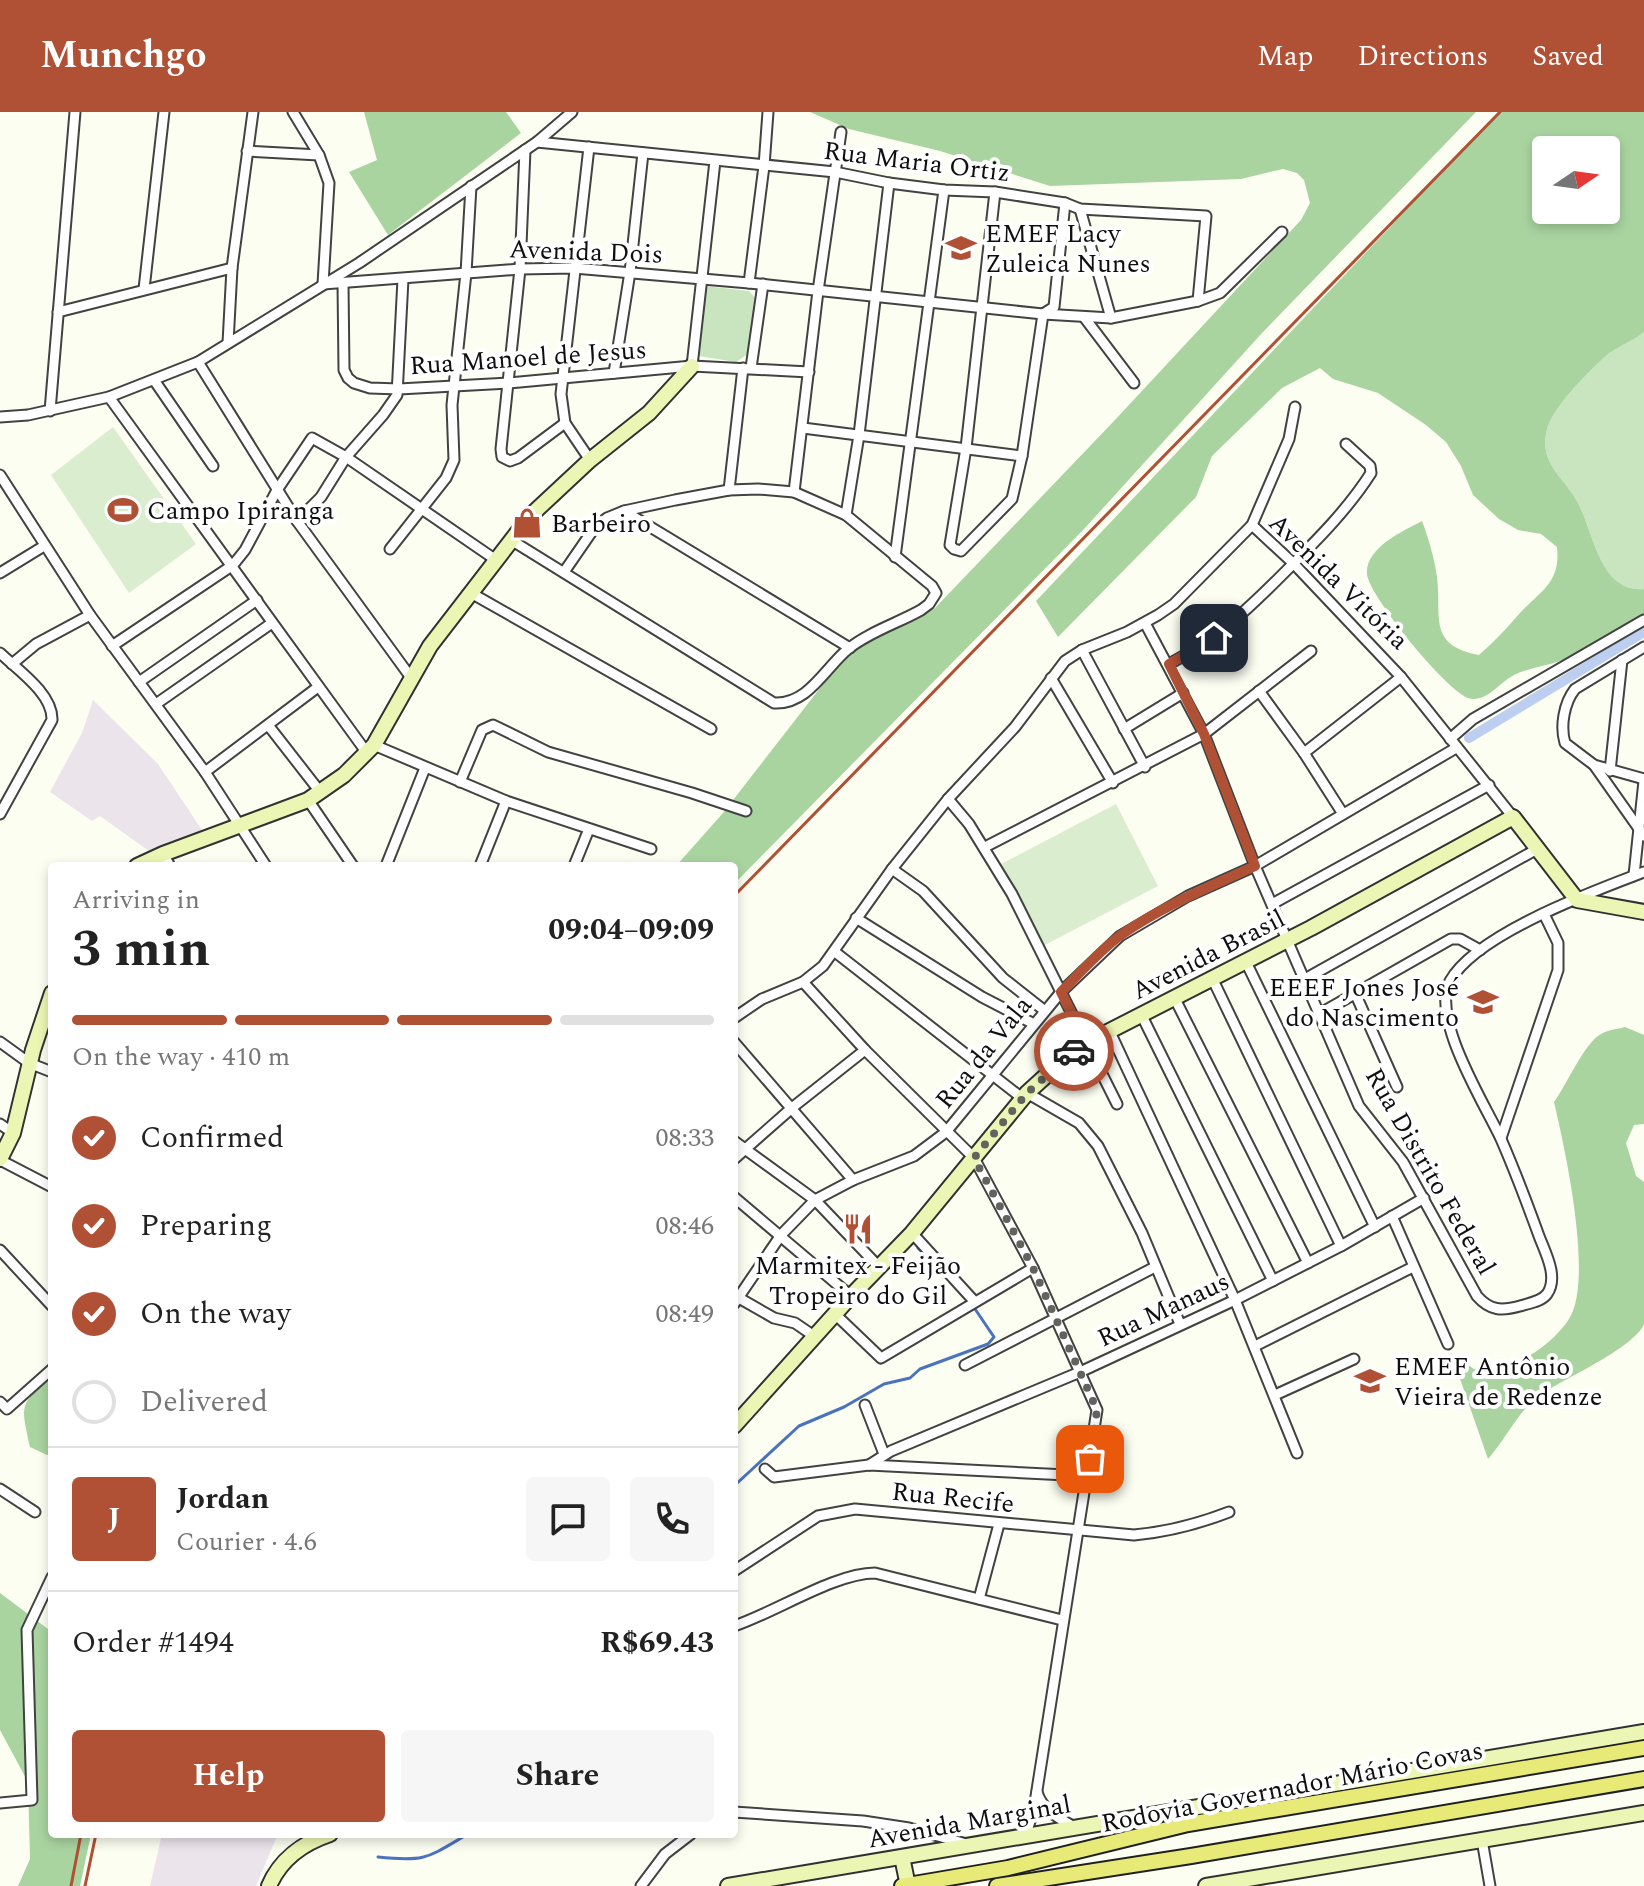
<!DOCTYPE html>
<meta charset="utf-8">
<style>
body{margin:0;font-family:Spectral,serif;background:#f6f6f6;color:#222;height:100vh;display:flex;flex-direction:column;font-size:30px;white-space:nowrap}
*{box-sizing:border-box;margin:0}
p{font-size:26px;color:#767676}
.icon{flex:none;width:44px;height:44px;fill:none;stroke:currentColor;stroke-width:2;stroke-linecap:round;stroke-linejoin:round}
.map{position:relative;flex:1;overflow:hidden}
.sheet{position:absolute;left:48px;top:750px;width:690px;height:976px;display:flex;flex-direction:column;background:#fff;border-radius:8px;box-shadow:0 4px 12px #0003}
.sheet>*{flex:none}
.needle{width:52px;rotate:77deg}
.buttons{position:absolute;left:1532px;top:24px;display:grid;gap:16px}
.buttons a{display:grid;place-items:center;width:88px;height:88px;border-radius:8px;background:#fff;box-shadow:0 4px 12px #0003;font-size:40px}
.pin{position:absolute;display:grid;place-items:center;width:68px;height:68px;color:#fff;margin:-34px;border-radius:16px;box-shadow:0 4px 12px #0006}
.courier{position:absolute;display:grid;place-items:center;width:80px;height:80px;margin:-40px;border:6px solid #b05035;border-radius:50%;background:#fff;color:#222;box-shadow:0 2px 10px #0007}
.overview em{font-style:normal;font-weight:700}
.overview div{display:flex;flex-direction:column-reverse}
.overview{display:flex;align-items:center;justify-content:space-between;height:136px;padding:0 24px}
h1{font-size:52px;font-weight:700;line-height:60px}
.bar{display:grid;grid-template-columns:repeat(4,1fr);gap:12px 8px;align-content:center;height:96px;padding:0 24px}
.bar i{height:10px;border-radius:6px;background:#e0e0e0}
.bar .on{background:#b05035}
.bar p{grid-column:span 4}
.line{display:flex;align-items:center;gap:20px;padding:0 24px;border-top:2px solid #e0e0e0}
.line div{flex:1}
.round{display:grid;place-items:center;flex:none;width:84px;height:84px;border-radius:8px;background:#f6f6f6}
ol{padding:0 24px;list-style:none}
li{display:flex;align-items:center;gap:24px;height:88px}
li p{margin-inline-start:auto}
li .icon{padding:8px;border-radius:50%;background:#b05035;color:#fff;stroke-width:4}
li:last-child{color:#767676}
li i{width:44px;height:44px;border:4px solid #e0e0e0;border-radius:50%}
.primary-button{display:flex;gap:16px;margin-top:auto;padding:16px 24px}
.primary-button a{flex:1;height:92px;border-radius:8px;background:#b05035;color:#fff;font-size:32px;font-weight:700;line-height:92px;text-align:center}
.primary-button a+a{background:#f6f6f6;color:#222}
header{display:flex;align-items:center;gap:48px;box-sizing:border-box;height:112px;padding:0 40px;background:#b05035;color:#fff}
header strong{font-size:38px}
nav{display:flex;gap:44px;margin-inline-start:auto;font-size:28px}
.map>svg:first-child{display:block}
.industrial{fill:#ece4eb}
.green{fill:#c8e5bf}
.forest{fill:#a9d4a0;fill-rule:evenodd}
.pitch{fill:#dbedcf}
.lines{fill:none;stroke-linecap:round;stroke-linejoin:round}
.stream{stroke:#4b72bf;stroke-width:3}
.canal{stroke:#bccff0;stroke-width:10}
.street-casing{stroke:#424242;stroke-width:13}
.secondary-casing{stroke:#313131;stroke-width:18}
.primary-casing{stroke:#202020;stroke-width:18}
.street{stroke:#fff;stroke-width:9}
.secondary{stroke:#ecf6b4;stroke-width:14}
.primary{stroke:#e7ea76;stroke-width:14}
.rail{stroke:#b05035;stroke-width:3}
.done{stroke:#62635e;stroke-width:8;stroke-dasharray:0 14.4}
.route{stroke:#b05035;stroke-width:10}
.labels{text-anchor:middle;stroke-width:8;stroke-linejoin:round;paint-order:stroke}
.street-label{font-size:26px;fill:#0f0f0f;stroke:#fff}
.poi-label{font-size:26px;fill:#0f0f0f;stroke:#fff;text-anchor:start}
</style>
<header>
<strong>Munchgo</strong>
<nav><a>Map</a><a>Directions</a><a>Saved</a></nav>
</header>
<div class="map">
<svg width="1644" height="1774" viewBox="0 0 1644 1774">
<rect width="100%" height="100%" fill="#fdfef2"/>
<g class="industrial">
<polygon points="93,588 158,652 204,721 149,739 100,704 92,709 50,680 82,621"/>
<polygon points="162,1722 278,1722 256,1774 150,1774"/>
</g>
<g class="green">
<polygon points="705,174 749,179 755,186 748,242 736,250 698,244"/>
<path d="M1644,220V477C1600,481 1594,421 1578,391C1565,365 1536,351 1548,314C1556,292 1589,259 1607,243C1618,234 1632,229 1644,220Z"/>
</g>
<g class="forest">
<polygon points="364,0 506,0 521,21 388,123 349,60 377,48"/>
<polygon points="810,0 1476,0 1263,220 1084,417 734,772 734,754 676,754 723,701 827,567 847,546 860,535 935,496 1114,309 1301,108 1310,91 1304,68 1297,61 1283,57 1241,67 1050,74 940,39 849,17"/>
<path d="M1499,0H1644V220C1633,229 1618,234 1607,243C1589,259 1556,292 1548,314C1536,351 1565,365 1578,391C1594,421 1600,481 1644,477V509C1617,522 1589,538 1560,549C1545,554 1529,556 1514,563C1500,570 1489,588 1472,587C1451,586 1368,483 1367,462C1365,436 1403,419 1422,409C1429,428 1434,445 1437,465C1442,505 1427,533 1479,543C1494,530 1506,517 1519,502C1540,479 1561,471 1557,435L1541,422L1518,418L1499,407L1473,383L1461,354L1446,330L1426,313L1378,281L1333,267L1320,256L1282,276L1212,344L1196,385L1058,525L1036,489ZM1546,38H1606V98H1546Z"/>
<path d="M1625,915L1644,923V1012L1634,1013L1626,1031L1636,1064L1644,1070V1212C1635,1235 1566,1266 1543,1281C1518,1298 1507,1326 1488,1347L1451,1241L1474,1257C1488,1255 1504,1254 1517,1249C1536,1243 1558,1224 1569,1207C1594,1168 1565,1037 1554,990C1566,974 1585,930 1601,922C1607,918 1618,917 1625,915Z"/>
<path d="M52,1266V1342L47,1343L30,1335C22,1295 17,1292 52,1266Z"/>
<polygon points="0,1481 52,1520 52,1722 91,1722 80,1774 18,1774 30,1747 28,1670 0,1618"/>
</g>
<g class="pitch">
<polygon points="113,315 196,432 129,481 51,363"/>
<polygon points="1116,692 1158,774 1043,834 1001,752"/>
</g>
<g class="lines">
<g class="stream">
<polyline points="918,1136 927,1145"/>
<polyline points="734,1374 799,1314 844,1295 884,1272 910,1266 920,1257 988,1232 994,1225 973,1194"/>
<path d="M378,1745C426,1750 427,1746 468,1722"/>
</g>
<polyline class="canal" points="1469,626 1644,520"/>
<g class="street-casing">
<g id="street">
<polyline points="293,0 319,43 329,71 323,172"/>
<polyline points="537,30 835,60 889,71 944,78 995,80 1065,91 1080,97 1206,104 1198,189"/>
<polyline points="589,35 561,282 565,311 590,348"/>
<polyline points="525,38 520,157 501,337 502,345 510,349 518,346 565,311"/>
<polyline points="247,39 319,43"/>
<polyline points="995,80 966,336 950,433 954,437 961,439 1012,387 1022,344 1043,202 1054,195 1065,91"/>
<polyline points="1080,97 1111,206"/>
<polyline points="343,171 344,258 348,266 354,271 370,276 399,277 509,271 692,254 809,260"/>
<polyline points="749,171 764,54 768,0"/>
<polyline points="323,172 520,157 574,156 749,171 1043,202 1111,206 1198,189 1220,181 1282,120"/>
<polyline points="144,177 164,0"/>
<polyline points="58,200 232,156"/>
<polyline points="1084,205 1134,271"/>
<polyline points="228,231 232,156 253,0"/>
<polyline points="198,250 297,409 412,567"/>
<polyline points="692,254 715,49"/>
<polyline points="751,256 763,172"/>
<polyline points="614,261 630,160 643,41"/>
<polyline points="154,268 213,354"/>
<polyline points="109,285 367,641"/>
<polyline points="50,299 75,0"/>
<polyline points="0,305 28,303 109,285 198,250 359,151 537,30 572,0"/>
<polyline points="803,316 1022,344"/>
<polyline points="0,363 90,503 205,660 266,754"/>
<polyline points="729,378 743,256"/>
<polyline points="794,380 818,179 841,20"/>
<polyline points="624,399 850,536"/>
<polyline points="846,403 859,323 889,71"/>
<polyline points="297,409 321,385 346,345 383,303 397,283 403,167"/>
<polyline points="1252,413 1294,452 1401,565 1513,705"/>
<path d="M511,428L774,591C808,593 825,556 848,537C869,520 898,511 921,498L929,492L936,481L932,474L846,403L794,380L758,377L729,378L675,388L624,399L607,406L595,415L564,460"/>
<polyline points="390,437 446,366 454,348 452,293 466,161 471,74"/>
<polyline points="895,445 944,78"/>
<polyline points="0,461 44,434"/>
<polyline points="471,481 711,617"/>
<path d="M1145,511L1204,622L1255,754L1359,994L1403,1050L1477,1184C1490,1199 1502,1199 1520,1194C1529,1191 1541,1190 1547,1182C1559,1165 1545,1140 1539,1124C1527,1091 1515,1059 1501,1027C1485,992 1430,906 1450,869C1476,822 1594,779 1644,760"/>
<polyline points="112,534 233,453 245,438 277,378 312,326 346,345 496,448"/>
<path d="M1644,535L1575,577C1564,591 1560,614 1565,631L1594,653L1644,667"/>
<polyline points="1082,538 1145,655"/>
<path d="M0,541C18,558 53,582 52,608L0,702"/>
<polyline points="12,552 36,532 90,503"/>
<path d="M1169,552C1215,528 1244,501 1281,464C1313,432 1346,400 1371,361L1370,354L1346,332"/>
<polyline points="1051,566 1113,671"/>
<polyline points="139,570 257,488"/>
<polyline points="1259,579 1304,641 1343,702"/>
<polyline points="156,592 272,511"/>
<polyline points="268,613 321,681"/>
<polyline points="1124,617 1183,581"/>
<polyline points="1450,627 1473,607 1644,508"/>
<polyline points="374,633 506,689 651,737"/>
<polyline points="1304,641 1401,565"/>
<polyline points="1594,653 1644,724"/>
<polyline points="1610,659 1622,548"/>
<polyline points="205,660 318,575"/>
<polyline points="460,670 482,618 493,613 548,640 692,681 746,699"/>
<polyline points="948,687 969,712 1012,782 1117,992"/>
<polyline points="308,688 353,754"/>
<polyline points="985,735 1204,622 1311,539"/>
<polyline points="163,742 170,754"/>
<polyline points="386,754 425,656"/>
<polyline points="480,754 506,689"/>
<polyline points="574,754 589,717"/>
<polyline points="892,757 923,779 1003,866 1045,899"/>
<polyline points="1634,763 1644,669"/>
<polyline points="1272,792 1489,673"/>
<polyline points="856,806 982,885 1034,912"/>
<polyline points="835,840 1022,986"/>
<polyline points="1246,850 1375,1115"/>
<polyline points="1305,867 1537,737"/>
<polyline points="1213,868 1341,1134"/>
<polyline points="803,870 865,938 974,1046 1033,1156 1097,1298 1034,1697 1026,1722"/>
<polyline points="1355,881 1397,975"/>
<polyline points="1175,887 1308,1151"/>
<polyline points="1321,901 1451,827 1460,827 1480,838"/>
<polyline points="1142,904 1273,1169"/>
<polyline points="734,906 762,887 803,870 823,854 892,757 948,687 1015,615 1065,549 1082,538 1127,520 1158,503 1174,492 1252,413 1289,327 1295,295"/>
<polyline points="1110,920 1235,1188 1297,1341"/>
<polyline points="0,930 29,951 52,960"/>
<polyline points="734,930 853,1068"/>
<polyline points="1027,981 1079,1011 1098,1034 1142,1121 1180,1212"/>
<polyline points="0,1012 13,1021"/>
<polyline points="1501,1026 1558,858 1558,831 1544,802"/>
<polyline points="734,1029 815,1088 879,1155"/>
<polyline points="734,1047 793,995 865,938"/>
<polyline points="0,1048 52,1075"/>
<polyline points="734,1085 851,1184"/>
<polyline points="1392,1104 1448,1232"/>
<polyline points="912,1121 974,1189"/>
<polyline points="0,1138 52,1194"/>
<polyline points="739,1186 774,1206 795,1211 814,1224"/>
<polyline points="734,1192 781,1123 815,1088 853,1068 914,1044 946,1020 1061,880 1120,824 1188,784 1255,754 1456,636"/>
<polyline points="835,1202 881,1246 1033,1156"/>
<polyline points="1255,1234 1413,1155"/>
<polyline points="965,1253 1155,1155"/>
<polyline points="1275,1283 1354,1247"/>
<polyline points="0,1290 7,1297 52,1257"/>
<polyline points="865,1293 884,1342"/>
<polyline points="869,1353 891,1339 1080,1260 1235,1188 1341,1134 1424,1086"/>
<polyline points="765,1357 774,1365 869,1353 1087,1364"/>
<polyline points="0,1377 35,1400"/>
<path d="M734,1459L818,1404L855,1397L1134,1423C1167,1420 1198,1412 1229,1400"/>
<polyline points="979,1487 999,1412"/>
<path d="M734,1514C776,1500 835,1461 875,1461L1062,1508"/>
<path d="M1037,1680C1042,1698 1059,1706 1074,1715"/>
<polyline points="0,1691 32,1688 27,1518 52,1465"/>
<polyline points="734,1700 863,1709 909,1716 963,1731"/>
<polyline points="1482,1728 1490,1774"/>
<polyline points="641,1774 665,1742 691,1722"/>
</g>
</g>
<g class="secondary-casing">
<g id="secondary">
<polyline points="137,754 163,742 308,688 344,663 374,633 430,534 531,403 590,348 649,301 692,254"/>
<polyline points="0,1047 13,1021 33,938 52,881"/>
<polyline points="734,1314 851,1184 912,1121 1027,981 1071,941 1086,931 1311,816 1513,705 1577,788 1644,800"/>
<polyline points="902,1745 908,1774"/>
<path d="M269,1774C280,1748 303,1731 330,1722"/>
<polyline points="728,1774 1644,1620"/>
<polyline points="1206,1774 1644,1701"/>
</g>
</g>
<g class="primary-casing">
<g id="primary">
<polyline points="902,1774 1008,1756 1188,1712 1644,1636"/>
<polyline points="997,1774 1191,1744 1644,1667"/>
</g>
</g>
<use href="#street" class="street"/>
<use href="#secondary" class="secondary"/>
<use href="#primary" class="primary"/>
<g class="rail">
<polyline points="734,784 1500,0"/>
<polyline points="71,1774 81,1722"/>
<polyline points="85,1774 96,1722"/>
</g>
</g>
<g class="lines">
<polyline class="done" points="1074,939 1027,981 974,1046 1033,1156 1097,1298 1090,1347"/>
<path class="route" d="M1074,939L1086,931L1061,880C1081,860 1099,839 1121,823C1162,794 1209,775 1255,754L1204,622L1169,552L1214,526"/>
</g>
<defs>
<g id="school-bare" transform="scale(2.4)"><path d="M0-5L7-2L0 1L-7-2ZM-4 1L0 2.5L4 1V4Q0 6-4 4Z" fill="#b05035" stroke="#fff" stroke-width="2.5" paint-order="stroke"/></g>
<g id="stadium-bare" transform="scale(2.4)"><path d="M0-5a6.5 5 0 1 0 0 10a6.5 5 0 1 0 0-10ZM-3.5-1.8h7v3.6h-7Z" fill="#b05035" stroke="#fff" stroke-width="2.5" paint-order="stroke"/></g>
<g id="shop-bare" transform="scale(2.4)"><path d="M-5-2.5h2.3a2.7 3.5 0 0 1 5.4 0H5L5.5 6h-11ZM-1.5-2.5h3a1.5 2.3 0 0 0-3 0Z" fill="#b05035" stroke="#fff" stroke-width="2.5" paint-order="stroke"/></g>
<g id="restaurant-bare" transform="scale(2.4)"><path d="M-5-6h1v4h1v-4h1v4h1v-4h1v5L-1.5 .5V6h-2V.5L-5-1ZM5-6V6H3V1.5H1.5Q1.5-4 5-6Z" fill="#b05035" stroke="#fff" stroke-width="2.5" paint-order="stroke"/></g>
</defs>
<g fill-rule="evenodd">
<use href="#school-bare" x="961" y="136"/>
<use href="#stadium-bare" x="123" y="398"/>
<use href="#shop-bare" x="527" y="411"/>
<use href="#school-bare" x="1483" y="890"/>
<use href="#restaurant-bare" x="858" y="1117"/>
<use href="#school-bare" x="1370" y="1269"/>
</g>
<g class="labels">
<g class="street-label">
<text transform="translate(917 49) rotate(7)" y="9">Rua Maria Ortiz</text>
<text transform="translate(586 139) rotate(2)" y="9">Avenida Dois</text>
<text transform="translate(528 245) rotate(-4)" y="9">Rua Manoel de Jesus</text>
<text transform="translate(1339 469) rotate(44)" y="9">Avenida Vitória</text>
<text transform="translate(1208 842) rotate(-27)" y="9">Avenida Brasil</text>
<text transform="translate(983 940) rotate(-51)" y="9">Rua da Vala</text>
<text transform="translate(1431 1059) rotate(60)" y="9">Rua Distrito Federal</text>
<text transform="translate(1163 1197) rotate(-25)" y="9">Rua Manaus</text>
<text transform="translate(953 1385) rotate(6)" y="9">Rua Recife</text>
<text transform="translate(1292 1674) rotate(-11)" y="9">Rodovia Governador Mário Covas</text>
<text transform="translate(969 1709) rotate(-10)" y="9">Avenida Marginal</text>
</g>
<g class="poi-label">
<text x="985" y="130">EMEF Lacy<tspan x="985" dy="30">Zuleica Nunes</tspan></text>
<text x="147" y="407">Campo Ipiranga</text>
<text x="551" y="420">Barbeiro</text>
<text x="1459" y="884" text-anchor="end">EEEF Jones José<tspan x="1459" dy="30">do Nascimento</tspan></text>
<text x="858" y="1162" text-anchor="middle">Marmitex - Feijão<tspan x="858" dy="30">Tropeiro do Gil</tspan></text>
<text x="1394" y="1263">EMEF Antônio<tspan x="1394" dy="30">Vieira de Redenze</tspan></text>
</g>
</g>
</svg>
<div class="buttons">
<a><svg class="needle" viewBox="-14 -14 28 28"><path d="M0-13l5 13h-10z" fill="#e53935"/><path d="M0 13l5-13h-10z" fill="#767676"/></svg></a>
</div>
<div class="pin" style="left:1090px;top:1347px;background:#ea580c"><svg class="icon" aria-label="bag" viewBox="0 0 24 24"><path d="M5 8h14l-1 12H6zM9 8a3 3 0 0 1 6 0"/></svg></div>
<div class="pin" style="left:1214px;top:526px;background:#1f2937"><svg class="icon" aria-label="home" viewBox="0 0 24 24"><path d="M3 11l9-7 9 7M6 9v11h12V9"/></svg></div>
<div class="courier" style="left:1074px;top:939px"><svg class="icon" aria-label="car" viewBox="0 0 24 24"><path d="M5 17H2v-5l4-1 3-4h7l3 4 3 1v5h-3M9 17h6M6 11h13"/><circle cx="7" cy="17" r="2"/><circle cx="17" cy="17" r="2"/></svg></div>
<section class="sheet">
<div class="overview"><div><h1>3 min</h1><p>Arriving in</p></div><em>09:04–09:09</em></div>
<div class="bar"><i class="on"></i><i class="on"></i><i class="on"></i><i></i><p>On the way · 410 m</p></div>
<ol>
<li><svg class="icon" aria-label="check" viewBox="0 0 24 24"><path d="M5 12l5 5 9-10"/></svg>Confirmed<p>08:33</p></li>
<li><svg class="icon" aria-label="check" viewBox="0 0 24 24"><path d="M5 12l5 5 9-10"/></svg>Preparing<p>08:46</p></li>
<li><svg class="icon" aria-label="check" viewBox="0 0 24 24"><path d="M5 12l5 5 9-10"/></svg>On the way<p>08:49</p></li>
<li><i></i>Delivered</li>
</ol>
<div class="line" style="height:144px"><b class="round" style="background:#b05035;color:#fff">J</b><div><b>Jordan</b><p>Courier · 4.6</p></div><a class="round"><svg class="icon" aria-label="chat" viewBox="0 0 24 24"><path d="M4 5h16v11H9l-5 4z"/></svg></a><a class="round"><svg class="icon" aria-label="phone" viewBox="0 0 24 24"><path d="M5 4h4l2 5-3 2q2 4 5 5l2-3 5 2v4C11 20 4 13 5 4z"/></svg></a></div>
<div class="line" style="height:104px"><div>Order #1494</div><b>R$69.43</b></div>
<div class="primary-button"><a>Help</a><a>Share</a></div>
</section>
</div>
